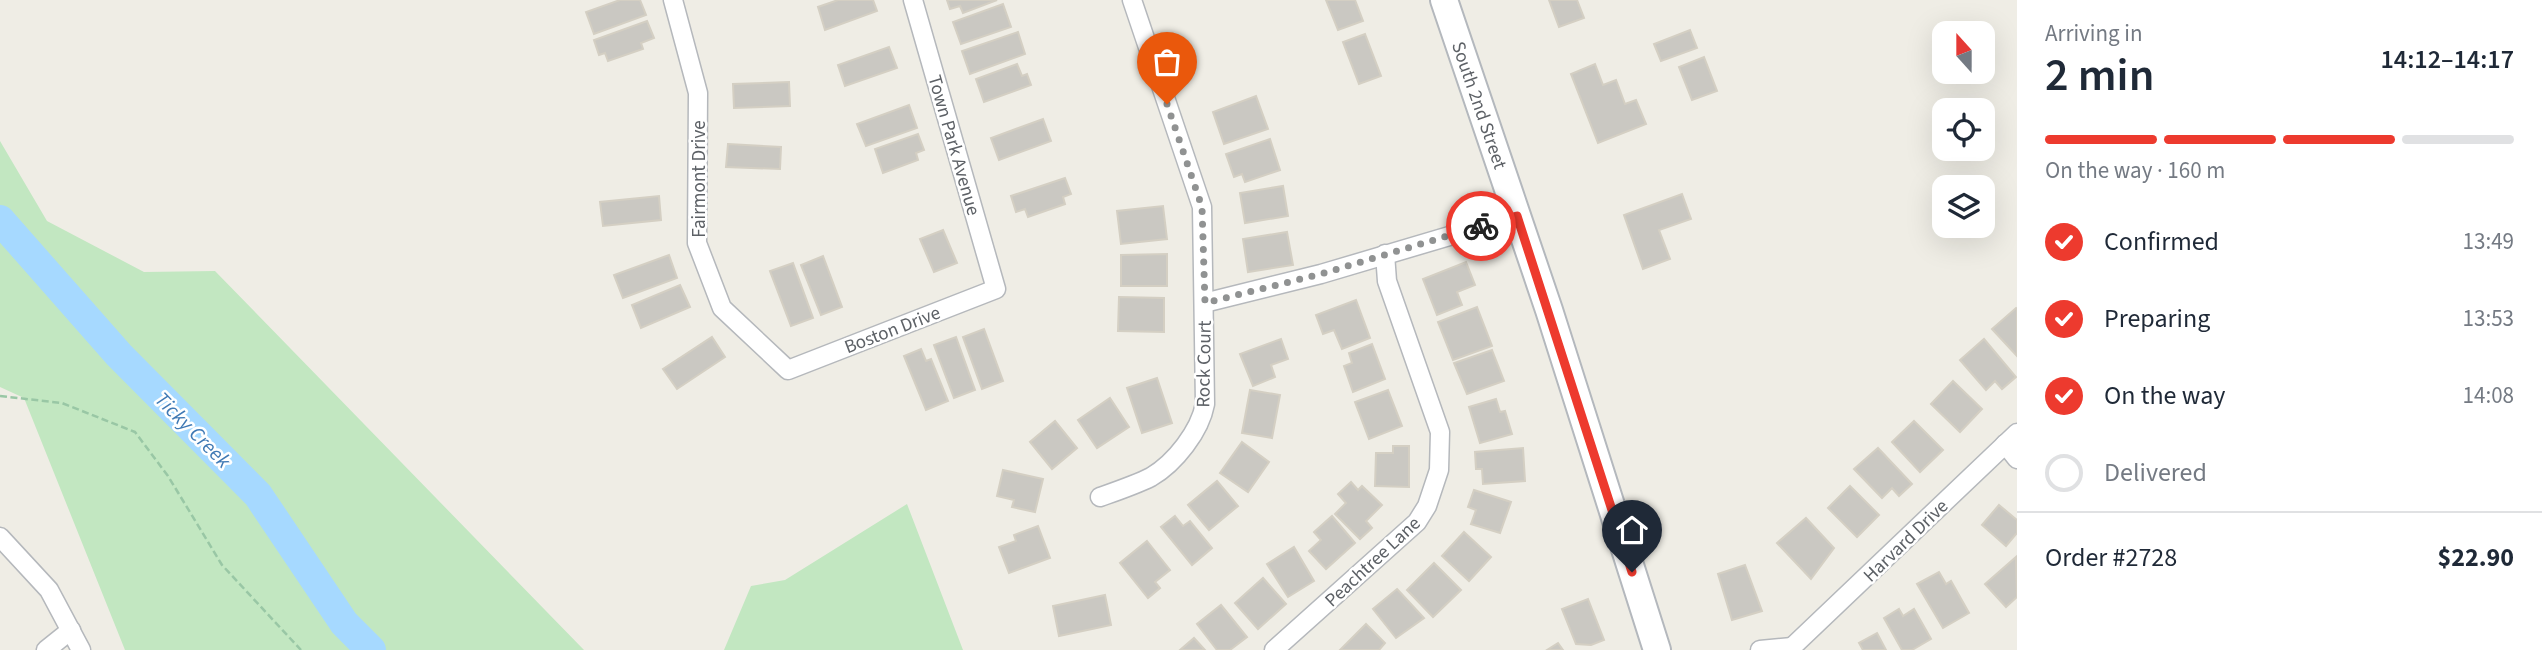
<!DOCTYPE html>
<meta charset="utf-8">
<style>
body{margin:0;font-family:"Source Sans 3",sans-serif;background:#f2f2f3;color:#1f2937;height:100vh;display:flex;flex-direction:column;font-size:26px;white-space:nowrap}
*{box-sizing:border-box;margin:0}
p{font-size:23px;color:#747a83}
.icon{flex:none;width:38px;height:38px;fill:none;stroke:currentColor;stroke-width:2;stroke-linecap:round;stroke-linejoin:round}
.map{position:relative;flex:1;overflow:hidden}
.drawer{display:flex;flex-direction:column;background:#fff;width:525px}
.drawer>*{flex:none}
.needle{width:46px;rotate:339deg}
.fabs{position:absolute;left:1932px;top:21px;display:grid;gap:14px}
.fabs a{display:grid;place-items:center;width:63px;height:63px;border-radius:14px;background:#fff;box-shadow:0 7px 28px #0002;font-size:35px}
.pin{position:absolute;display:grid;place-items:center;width:60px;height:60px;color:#fff;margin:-72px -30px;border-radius:50% 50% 50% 0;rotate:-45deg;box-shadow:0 0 7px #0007}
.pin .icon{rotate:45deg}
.courier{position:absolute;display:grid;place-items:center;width:70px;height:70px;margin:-35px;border:5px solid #ed3a2e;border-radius:50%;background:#fff;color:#222;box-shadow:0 2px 9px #0007}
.overview em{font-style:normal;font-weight:600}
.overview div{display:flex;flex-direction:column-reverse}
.overview{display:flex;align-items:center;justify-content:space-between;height:119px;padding:0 28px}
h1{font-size:46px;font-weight:600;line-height:52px}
.bar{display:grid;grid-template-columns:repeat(4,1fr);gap:10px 7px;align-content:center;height:84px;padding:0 28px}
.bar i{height:9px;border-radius:5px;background:#e0e1e3}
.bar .active{background:#ed3a2e}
.bar p{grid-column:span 4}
.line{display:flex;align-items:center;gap:18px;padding:0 28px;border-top:2px solid #e0e1e3}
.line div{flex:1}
ol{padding:0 28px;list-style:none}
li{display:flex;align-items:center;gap:21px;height:77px}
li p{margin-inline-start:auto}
li .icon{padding:7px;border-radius:50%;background:#ed3a2e;color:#fff;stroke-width:4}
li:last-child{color:#747a83}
li i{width:38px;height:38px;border:4px solid #e0e1e3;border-radius:50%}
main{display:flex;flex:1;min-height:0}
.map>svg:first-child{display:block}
.green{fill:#c2e7c1}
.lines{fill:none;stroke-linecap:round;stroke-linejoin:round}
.river{stroke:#a6d9ff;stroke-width:30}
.building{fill:#cac8c2;stroke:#d4cfc3;stroke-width:2}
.street-casing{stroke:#b5b8bc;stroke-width:21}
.secondary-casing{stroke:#b4b8bd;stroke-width:30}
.path{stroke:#99c7a5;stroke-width:2.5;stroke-dasharray:7 3.5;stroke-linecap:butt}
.street{stroke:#fff;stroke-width:18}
.secondary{stroke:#fff;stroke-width:26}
.done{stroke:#909292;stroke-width:7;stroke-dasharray:0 12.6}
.route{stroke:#ed3a2e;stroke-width:9}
.labels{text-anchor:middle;stroke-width:5;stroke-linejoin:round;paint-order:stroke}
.street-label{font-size:19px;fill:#5d6166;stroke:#fff}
.water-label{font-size:21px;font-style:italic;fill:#3f79b4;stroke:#fff}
</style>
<main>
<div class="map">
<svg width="2017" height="650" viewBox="0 0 2017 650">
<rect width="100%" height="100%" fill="#efede5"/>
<g class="green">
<polygon points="0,141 47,221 144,272 215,271 584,650 125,650 24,398 0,387"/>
<polygon points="907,504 963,650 724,650 751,586 785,580"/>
</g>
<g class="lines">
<polyline class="river" points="0,220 119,355 258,495 344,623 371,650"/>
</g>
<g class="building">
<polygon points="620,0 640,0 646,15 594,34 586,12"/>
<polygon points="838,0 873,0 877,11 825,30 818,7"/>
<polygon points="947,0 997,0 963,13 960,6 950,9"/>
<polygon points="1326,0 1355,0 1363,21 1338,30"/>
<polygon points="1549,0 1577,0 1584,18 1559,27"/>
<polygon points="1003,4 1011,27 961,44 953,22"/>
<polygon points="647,21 654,38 641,43 643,49 608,61 605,53 599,55 594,40"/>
<polygon points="1690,30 1697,48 1661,61 1654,44"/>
<polygon points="1018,32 1025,54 970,74 962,51"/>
<polygon points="1365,34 1381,76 1359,84 1343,42"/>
<polygon points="889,47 897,68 845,86 838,65"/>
<polygon points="1704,57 1717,91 1692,100 1679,67"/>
<polygon points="1017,64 1022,76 1027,74 1031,85 984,102 976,79"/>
<polygon points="1595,64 1603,85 1616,80 1625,104 1636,100 1646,124 1598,143 1571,74"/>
<polygon points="789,82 790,106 734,108 733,84"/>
<polygon points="1256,96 1268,129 1224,144 1213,112"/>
<polygon points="909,105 917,128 866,146 857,124"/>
<polygon points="1043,119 1051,141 999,160 991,138"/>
<polygon points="918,134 924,150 916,153 918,160 883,173 875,149"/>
<polygon points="1270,139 1280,170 1245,182 1242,174 1234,177 1226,154"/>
<polygon points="728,144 781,147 780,169 726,167"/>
<polygon points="1065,178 1071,194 1063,197 1065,204 1028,217 1025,209 1016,212 1011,196"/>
<polygon points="1283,186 1288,216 1245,223 1240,193"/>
<polygon points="1682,194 1691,219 1659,230 1670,259 1643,269 1624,215"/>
<polygon points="659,196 661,220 603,226 600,202"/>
<polygon points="1163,206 1167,239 1121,244 1117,211"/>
<polygon points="943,230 957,263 934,272 920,239"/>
<polygon points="1287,232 1293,265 1248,272 1243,239"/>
<polygon points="1167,254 1167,286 1121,286 1121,255"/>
<polygon points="669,255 677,278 623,298 614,275"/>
<polygon points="823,256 842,307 821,315 801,265"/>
<polygon points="1466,262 1475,285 1457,292 1462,305 1437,315 1423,279"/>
<polygon points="793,263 813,318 791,326 770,271"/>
<polygon points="680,285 690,307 641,328 632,305"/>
<polygon points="1119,297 1164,298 1164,332 1118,331"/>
<polygon points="1356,300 1370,338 1342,349 1334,330 1323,334 1316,315"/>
<polygon points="1477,307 1492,346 1453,360 1438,322"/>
<polygon points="2016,308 2017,309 2017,356 1992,329"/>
<polygon points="984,329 1003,381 982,389 963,337"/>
<polygon points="712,337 725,357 677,389 663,369"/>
<polygon points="956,337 975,390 954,398 934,345"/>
<polygon points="1281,339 1288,359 1271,365 1275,377 1253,386 1240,354"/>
<polygon points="1984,339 2016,377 2002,389 1995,381 1986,390 1960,360"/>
<polygon points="1372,344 1385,379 1353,392 1344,366 1352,363 1349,353"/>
<polygon points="921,349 926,361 931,359 948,401 926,410 904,356"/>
<polygon points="1492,350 1504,381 1467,394 1454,363"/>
<polygon points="1157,378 1172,423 1142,433 1127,388"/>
<polygon points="1953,381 1982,409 1960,432 1931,404"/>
<polygon points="1250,390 1280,395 1272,438 1242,433"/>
<polygon points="1388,390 1402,426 1369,439 1355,402"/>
<polygon points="1110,398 1129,427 1097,448 1078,420"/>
<polygon points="1496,399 1500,412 1505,411 1512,434 1480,443 1469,407"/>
<polygon points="1055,421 1077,448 1052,469 1030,442"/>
<polygon points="1914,421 1943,450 1920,472 1892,442"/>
<polygon points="1242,442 1269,462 1248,492 1220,473"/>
<polygon points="1393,446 1409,446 1409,487 1375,486 1376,453 1393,453"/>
<polygon points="1523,448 1525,481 1483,484 1482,469 1476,469 1475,452"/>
<polygon points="1878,448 1912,484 1899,496 1892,488 1882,498 1854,469"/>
<polygon points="1003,470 1043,479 1035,512 1012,507 1014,500 997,496"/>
<polygon points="1217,481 1238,506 1209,530 1188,505"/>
<polygon points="1351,482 1358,490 1362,486 1382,505 1366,521 1372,528 1360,539 1335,514 1346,503 1338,494"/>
<polygon points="1850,486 1879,515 1857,537 1828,508"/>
<polygon points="1474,490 1511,502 1500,533 1471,524 1476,510 1468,507"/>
<polygon points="1999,505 2017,520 2017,533 2006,546 1982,525"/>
<polygon points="1175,516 1183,526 1190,521 1212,548 1192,565 1161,527"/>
<polygon points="1332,516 1355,543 1326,569 1309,551 1321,540 1314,532"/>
<polygon points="1806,518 1834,548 1811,579 1777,543"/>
<polygon points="1038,526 1050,558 1009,573 999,547 1016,541 1014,535"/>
<polygon points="1464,532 1491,557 1469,581 1442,556"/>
<polygon points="1147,541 1170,570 1155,582 1160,588 1148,598 1120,563"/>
<polygon points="1294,547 1314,581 1288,597 1267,564"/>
<polygon points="2016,557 2017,597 2006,607 1985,584"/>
<polygon points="1434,563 1461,590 1433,617 1407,590"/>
<polygon points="1745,565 1762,611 1732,620 1718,574"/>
<polygon points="1939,572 1946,584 1951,581 1969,613 1943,628 1917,584"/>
<polygon points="1263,578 1286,604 1258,629 1235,603"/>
<polygon points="1397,589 1424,618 1396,638 1373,609"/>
<polygon points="1105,595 1111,625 1059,636 1053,606"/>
<polygon points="1588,599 1604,640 1591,645 1576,644 1562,609"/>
<polygon points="1221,605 1247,637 1230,650 1217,650 1197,624"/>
<polygon points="1899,609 1903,616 1914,609 1931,639 1912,650 1902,650 1884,618"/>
<polygon points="1366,624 1385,643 1379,650 1340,650"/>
<polygon points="1877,633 1886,650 1863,650 1859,643"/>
<polygon points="1194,638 1205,650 1180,650"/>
<polygon points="1558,643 1563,650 1547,650"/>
</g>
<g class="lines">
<g class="street-casing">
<g id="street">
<polyline points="673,0 698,93 697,243 722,308 788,370 996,289 913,0"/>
<polyline points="1204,303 1321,274 1517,216"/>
<polyline points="2005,444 2017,459"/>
<path d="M1100,497C1117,491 1135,485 1151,477C1175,463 1200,431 1205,404L1202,207L1132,0"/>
<polyline points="0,537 49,590 81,650"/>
<polyline points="46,650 71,630"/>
<polyline points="1274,650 1417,522 1427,506 1439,470 1440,432 1387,281 1385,254"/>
<polyline points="1760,650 1792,647"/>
<polyline points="1789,650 2017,433"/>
</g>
</g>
<g class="secondary-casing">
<polyline id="secondary" points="1444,0 1549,310 1657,650"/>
</g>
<polyline class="path" points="0,396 62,403 135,432 168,476 222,565 301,650"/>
<use href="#street" class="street"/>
<use href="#secondary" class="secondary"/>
</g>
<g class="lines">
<polyline class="done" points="1167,104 1202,207 1205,303 1321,274 1481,226"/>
<polyline class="route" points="1481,226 1517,216 1632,572"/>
</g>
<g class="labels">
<g class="street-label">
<text transform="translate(1480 105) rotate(71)" y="7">South 2nd Street</text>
<text transform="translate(955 145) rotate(74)" y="7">Town Park Avenue</text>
<text transform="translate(698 179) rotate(-90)" y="7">Fairmont Drive</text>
<text transform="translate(892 329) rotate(-21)" y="7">Boston Drive</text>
<text transform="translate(1203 364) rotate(-89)" y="7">Rock Court</text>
<text transform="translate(1905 540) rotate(-44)" y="7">Harvard Drive</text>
<text transform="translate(1372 561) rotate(-43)" y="7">Peachtree Lane</text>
</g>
<g class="water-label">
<text transform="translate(193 430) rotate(45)" y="7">Ticky Creek</text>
</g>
</g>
</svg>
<div class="fabs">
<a><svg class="needle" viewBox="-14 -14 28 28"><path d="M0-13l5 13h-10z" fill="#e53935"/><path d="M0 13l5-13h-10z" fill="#747a83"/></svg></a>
<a><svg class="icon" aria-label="locate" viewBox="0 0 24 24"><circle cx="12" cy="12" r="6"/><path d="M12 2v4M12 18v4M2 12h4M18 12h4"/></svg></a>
<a><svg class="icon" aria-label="layers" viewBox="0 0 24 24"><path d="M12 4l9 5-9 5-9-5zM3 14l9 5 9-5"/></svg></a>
</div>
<div class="pin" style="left:1167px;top:104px;background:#ea580c"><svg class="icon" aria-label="bag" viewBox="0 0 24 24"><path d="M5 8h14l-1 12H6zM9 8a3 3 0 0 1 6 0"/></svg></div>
<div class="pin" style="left:1632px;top:572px;background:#1f2937"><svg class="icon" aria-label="home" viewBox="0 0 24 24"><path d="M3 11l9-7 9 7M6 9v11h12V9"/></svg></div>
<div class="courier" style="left:1481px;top:226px"><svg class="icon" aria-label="bike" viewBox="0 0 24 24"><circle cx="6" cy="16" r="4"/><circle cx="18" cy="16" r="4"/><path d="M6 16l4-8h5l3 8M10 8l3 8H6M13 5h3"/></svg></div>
</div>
<section class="drawer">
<div class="overview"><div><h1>2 min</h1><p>Arriving in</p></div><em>14:12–14:17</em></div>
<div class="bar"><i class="active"></i><i class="active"></i><i class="active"></i><i></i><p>On the way · 160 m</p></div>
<ol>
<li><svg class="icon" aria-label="check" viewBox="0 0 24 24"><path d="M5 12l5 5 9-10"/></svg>Confirmed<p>13:49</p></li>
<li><svg class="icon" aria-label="check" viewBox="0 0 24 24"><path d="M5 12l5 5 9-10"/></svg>Preparing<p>13:53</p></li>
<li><svg class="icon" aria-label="check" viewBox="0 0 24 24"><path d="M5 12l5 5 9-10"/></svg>On the way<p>14:08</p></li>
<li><i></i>Delivered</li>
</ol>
<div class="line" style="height:91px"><div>Order #2728</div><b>$22.90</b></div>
</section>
</main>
